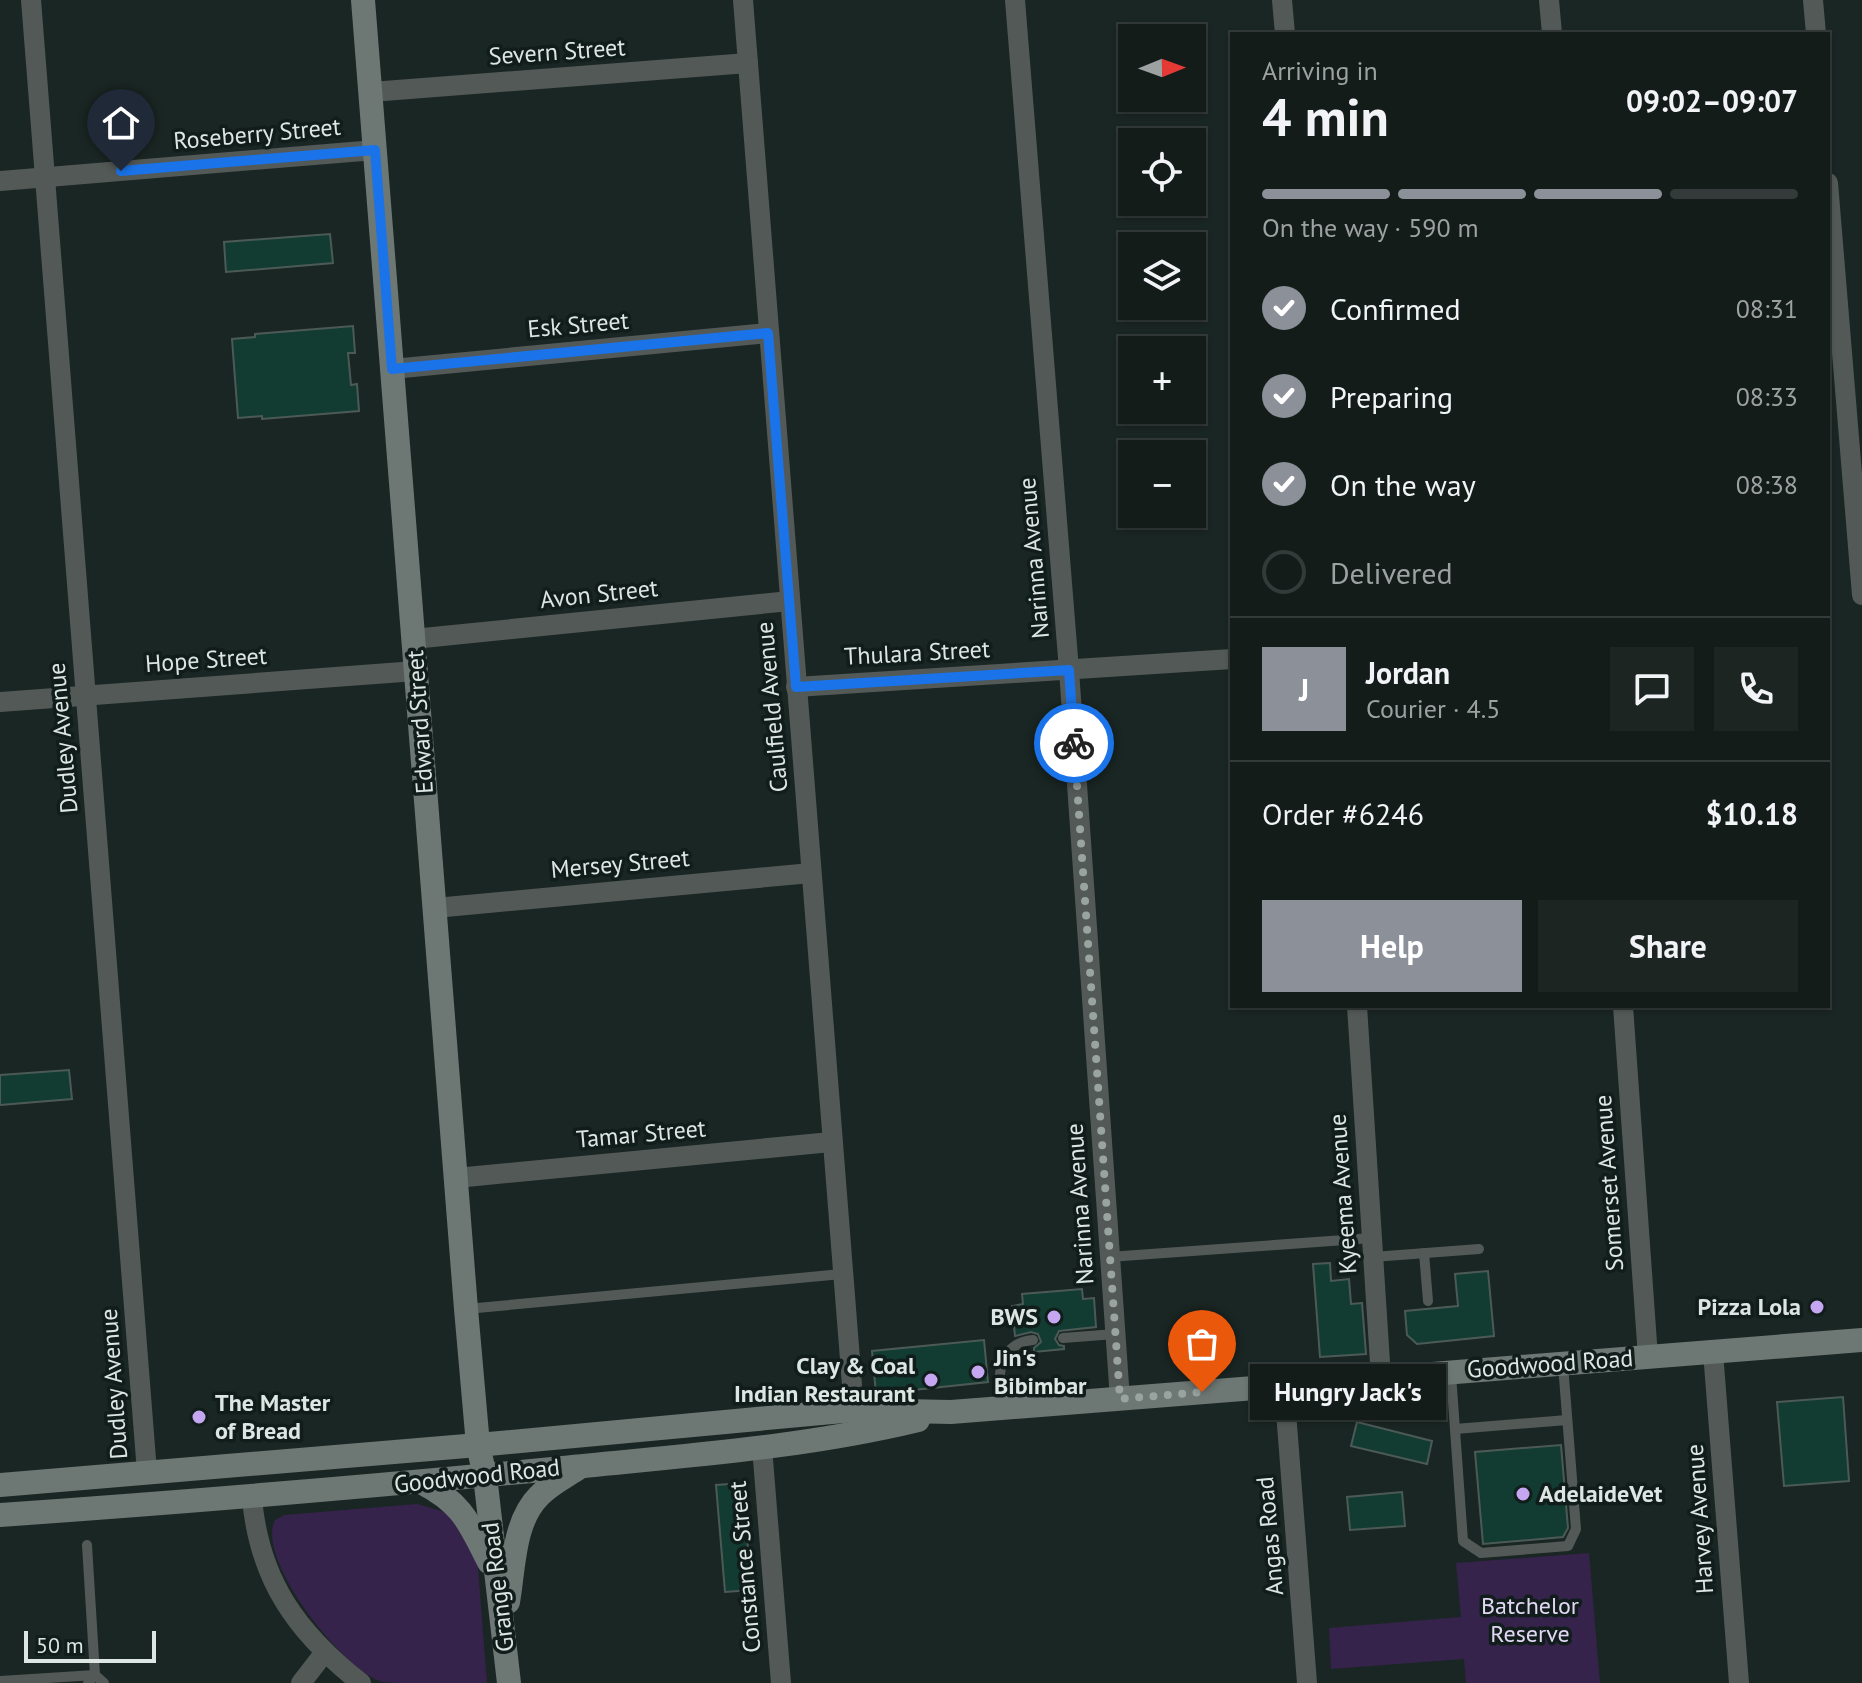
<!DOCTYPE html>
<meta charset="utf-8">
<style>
body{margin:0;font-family:"PT Sans",sans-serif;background:#1d2523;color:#f1f3f6;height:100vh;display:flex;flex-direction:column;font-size:30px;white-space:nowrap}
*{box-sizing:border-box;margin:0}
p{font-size:26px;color:#9da1a2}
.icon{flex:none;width:44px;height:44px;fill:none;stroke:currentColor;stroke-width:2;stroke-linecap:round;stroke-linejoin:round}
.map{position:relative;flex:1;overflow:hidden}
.panel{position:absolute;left:1230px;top:32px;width:600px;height:976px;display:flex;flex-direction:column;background:#141c1a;border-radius:0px;box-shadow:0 2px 6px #0004,0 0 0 2px #333a39}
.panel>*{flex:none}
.needle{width:52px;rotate:89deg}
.buttons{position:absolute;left:1118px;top:24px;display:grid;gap:16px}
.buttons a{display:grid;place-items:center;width:88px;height:88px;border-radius:0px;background:#141c1a;box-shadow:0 2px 6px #0004,0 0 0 2px #333a39;font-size:40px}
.scale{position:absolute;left:24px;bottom:20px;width:132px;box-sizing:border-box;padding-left:8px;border:4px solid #dde6e3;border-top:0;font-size:22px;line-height:28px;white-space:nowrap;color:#dde6e3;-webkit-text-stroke:6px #101d1a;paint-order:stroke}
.pin{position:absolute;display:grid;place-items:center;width:68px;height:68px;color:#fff;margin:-82px -34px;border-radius:50% 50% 50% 0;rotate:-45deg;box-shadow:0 0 8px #0007}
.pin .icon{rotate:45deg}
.courier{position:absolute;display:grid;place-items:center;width:80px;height:80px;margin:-40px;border:6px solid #1a73e8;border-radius:50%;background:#fff;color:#222;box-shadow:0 2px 10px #0007}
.bubble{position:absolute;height:56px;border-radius:0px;background:#141c1a;box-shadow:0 2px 6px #0004,0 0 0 2px #333a39;font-size:26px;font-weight:800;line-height:56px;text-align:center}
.head em{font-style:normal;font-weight:800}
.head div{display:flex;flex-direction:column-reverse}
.head{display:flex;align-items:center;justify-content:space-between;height:136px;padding:0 32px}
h1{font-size:52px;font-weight:800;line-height:60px}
.bar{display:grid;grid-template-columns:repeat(4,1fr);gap:12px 8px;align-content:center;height:96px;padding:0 32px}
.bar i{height:10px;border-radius:6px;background:#333a39}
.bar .on{background:#8c9099}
.bar p{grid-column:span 4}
.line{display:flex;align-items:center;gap:20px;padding:0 32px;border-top:2px solid #333a39}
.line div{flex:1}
.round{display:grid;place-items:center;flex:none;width:84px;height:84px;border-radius:0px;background:#1d2523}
ol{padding:0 32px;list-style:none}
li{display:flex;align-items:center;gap:24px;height:88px}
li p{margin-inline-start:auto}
li .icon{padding:8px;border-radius:50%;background:#8c9099;color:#fff;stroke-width:4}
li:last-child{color:#9da1a2}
li i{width:44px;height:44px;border:4px solid #333a39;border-radius:50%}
.button{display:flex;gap:16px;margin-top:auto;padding:16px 32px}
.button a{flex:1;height:92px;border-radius:0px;background:#8c9099;color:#fff;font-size:32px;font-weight:800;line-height:92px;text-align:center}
.button a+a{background:#1d2523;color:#f1f3f6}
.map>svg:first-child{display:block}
.green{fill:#35234b}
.building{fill:#123b32;stroke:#4c5a56;stroke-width:2}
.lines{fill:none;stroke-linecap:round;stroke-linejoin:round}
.lane{stroke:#535957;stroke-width:10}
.street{stroke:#535957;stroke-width:20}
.secondary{stroke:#6d7774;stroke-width:24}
.done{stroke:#99a3a0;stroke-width:8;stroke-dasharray:0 14.4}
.route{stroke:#1a73e8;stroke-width:10}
.poi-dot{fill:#c5a7f1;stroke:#101d1a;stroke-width:3}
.labels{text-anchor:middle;stroke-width:7;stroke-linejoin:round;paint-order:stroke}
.street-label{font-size:24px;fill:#dde6e3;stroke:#101d1a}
.poi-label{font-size:24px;font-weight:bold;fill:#dde6e3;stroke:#101d1a;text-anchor:end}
.park-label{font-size:24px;fill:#e2d6f5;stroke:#101d1a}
</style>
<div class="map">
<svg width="1862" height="1683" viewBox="0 0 1862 1683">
<rect width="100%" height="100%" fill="#1a2623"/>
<g class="green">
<path d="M417,1504L449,1513L476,1556L478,1568L487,1683C462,1683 438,1683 413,1683C403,1683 390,1683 382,1682C343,1670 255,1559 275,1520L284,1515Z"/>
<polygon points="1589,1553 1600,1683 1466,1683 1464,1659 1331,1669 1329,1628 1461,1617 1456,1563"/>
</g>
<g class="building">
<polygon points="330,234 333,263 226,272 224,242"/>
<polygon points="353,326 355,353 348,353 351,385 357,384 359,411 262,419 262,416 238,418 232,339 255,337 255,334"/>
<polygon points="69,1070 72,1099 0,1105 0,1075"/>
<polygon points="1330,1263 1331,1281 1349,1279 1351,1304 1362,1303 1366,1354 1320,1357 1313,1264"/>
<polygon points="1488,1271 1494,1336 1417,1344 1407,1335 1405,1311 1458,1306 1455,1274"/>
<polygon points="1082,1289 1083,1299 1094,1298 1096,1327 1059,1331 1055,1339 1059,1345 1064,1346 1064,1349 1034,1352 1034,1348 1041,1342 1038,1334 1031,1332 1015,1336 1012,1306 1023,1304 1022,1294"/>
<polygon points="984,1340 988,1382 876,1394 872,1351"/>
<polygon points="1843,1397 1849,1481 1784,1486 1777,1402"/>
<polygon points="1357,1422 1432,1441 1427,1464 1351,1446"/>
<polygon points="1561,1445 1568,1528 1563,1537 1483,1544 1475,1452"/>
<polygon points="743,1483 751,1590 725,1592 716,1485"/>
<polygon points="1402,1492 1405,1526 1350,1530 1347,1497"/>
</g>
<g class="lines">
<g class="lane">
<polyline points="1424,1253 1428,1301"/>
<polyline points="1109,1257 1372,1238"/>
<polyline points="1373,1257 1479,1249"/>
<polyline points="466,1309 842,1274"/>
<polyline points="1063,1338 1115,1334"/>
<polyline points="1451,1374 1463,1541 1481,1553 1568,1546 1576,1529 1563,1365"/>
<path d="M999,1406C998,1379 997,1343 1033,1340"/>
<polyline points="1455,1429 1567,1420"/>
<polyline points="87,1545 95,1675 104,1683"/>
<polyline points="0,1681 95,1675 88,1683"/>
</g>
<g class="street">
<polyline points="31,0 147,1472"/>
<polyline points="743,0 854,1410"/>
<polyline points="1015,0 1069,670 1120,1399"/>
<polyline points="1282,0 1285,34"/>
<polyline points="1549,0 1552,34"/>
<polyline points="1813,0 1816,34"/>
<polyline points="371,92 748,63"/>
<polyline points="0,181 375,150"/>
<polyline points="1828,183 1862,595"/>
<polyline points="392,369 768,333"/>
<polyline points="413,639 790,601"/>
<polyline points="796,687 1232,659"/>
<polyline points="0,702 416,671"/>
<polyline points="435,908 811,873"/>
<polyline points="1357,1006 1381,1378"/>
<polyline points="1623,1006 1648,1357"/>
<polyline points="456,1178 831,1142"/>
<polyline points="1713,1352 1739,1683"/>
<polyline points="1284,1386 1307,1683"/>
<polyline points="762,1447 781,1683"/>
<path d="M252,1498C259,1580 297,1633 361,1683"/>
<polyline points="301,1683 325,1652"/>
</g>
<g class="secondary">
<polyline points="363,0 466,1309 478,1445 485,1476 509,1683"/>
<path d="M421,1482C463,1504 468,1521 489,1562"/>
<polyline points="0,1485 478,1445 854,1410 951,1412 1862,1340"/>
<path d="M0,1515C188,1502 375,1486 563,1468C681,1456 802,1448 918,1420"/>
<path d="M508,1602C514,1568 513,1522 539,1496C550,1484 567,1476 580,1467"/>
</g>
</g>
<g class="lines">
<polyline class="done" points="1074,743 1120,1399 1202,1392"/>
<polyline class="route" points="121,171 375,150 392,369 768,333 796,687 1069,670 1074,743"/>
</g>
<g class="poi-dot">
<circle cx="1817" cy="1307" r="8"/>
<circle cx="1054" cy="1317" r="8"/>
<circle cx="978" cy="1372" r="8"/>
<circle cx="931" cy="1380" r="8"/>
<circle cx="199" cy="1417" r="8"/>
<circle cx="1523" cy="1494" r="8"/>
</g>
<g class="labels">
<g class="street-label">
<text transform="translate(557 52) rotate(-4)" y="8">Severn Street</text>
<text transform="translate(257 134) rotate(-5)" y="8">Roseberry Street</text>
<text transform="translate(578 325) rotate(-5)" y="8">Esk Street</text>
<text transform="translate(1034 558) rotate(-95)" y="8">Narinna Avenue</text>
<text transform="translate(599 594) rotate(-6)" y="8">Avon Street</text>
<text transform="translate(917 653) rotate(-3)" y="8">Thulara Street</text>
<text transform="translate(206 660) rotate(-4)" y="8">Hope Street</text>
<text transform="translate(772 707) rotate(-95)" y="8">Caulfield Avenue</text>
<text transform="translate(420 722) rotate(-94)" y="8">Edward Street</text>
<text transform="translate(63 738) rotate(-95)" y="8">Dudley Avenue</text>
<text transform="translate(620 864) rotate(-5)" y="8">Mersey Street</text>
<text transform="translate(641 1134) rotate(-5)" y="8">Tamar Street</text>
<text transform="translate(1609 1183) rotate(-94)" y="8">Somerset Avenue</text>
<text transform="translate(1343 1194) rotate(-94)" y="8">Kyeema Avenue</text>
<text transform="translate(1080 1204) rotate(-94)" y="8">Narinna Avenue</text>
<text transform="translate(1550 1364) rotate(-4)" y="8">Goodwood Road</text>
<text transform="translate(114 1384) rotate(-94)" y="8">Dudley Avenue</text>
<text transform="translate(477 1476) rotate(-6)" y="8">Goodwood Road</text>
<text transform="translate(1700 1519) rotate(-94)" y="8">Harvey Avenue</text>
<text transform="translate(1270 1536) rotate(-95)" y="8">Angas Road</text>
<text transform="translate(745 1567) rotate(-95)" y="8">Constance Street</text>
<text transform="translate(498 1587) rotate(-97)" y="8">Grange Road</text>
</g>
<g class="poi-label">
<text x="1801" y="1315">Pizza Lola</text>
<text x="1038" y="1325">BWS</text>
<text x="994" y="1366" text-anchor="start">Jin's<tspan x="994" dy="28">Bibimbar</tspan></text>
<text x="915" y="1374">Clay &amp; Coal<tspan x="915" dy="28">Indian Restaurant</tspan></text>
<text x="215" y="1411" text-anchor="start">The Master<tspan x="215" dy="28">of Bread</tspan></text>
<text x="1539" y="1502" text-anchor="start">AdelaideVet</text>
</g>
<g class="park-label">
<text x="1530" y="1614">Batchelor<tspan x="1530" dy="28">Reserve</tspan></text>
</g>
</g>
</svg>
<div class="buttons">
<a><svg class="needle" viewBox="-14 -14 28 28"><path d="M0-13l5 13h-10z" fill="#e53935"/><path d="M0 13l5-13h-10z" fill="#9da1a2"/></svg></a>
<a><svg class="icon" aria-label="locate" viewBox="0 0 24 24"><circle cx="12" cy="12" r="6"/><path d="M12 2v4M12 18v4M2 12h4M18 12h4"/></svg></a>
<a><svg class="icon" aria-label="layers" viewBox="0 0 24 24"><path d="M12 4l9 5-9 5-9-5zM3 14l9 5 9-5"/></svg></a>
<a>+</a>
<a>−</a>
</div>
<div class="scale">50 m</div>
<div class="pin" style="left:1202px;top:1392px;background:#ea580c"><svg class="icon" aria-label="bag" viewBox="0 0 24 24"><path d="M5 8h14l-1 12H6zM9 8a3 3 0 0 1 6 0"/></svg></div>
<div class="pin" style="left:121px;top:171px;background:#1f2937"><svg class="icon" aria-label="home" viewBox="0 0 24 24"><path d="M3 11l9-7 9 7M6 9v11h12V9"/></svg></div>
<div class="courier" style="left:1074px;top:743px"><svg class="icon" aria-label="bike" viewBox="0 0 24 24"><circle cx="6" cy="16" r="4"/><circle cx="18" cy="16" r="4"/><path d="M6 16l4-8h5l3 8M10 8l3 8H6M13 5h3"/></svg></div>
<div class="bubble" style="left:1250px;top:1364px;width:196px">Hungry Jack's</div>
<section class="panel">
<div class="head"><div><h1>4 min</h1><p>Arriving in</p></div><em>09:02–09:07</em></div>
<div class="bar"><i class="on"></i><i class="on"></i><i class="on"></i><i></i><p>On the way · 590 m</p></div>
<ol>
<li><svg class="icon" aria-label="check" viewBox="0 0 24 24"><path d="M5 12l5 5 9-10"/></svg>Confirmed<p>08:31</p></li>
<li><svg class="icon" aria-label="check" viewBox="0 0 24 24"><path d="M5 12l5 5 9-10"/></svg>Preparing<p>08:33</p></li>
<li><svg class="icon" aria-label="check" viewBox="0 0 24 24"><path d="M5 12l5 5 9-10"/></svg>On the way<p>08:38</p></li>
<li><i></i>Delivered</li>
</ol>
<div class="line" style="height:144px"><b class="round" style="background:#8c9099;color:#fff">J</b><div><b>Jordan</b><p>Courier · 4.5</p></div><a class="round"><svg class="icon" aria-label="chat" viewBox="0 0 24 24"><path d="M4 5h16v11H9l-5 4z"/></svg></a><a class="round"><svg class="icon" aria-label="phone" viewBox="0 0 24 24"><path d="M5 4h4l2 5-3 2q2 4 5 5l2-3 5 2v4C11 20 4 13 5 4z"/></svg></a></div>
<div class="line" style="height:104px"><div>Order #6246</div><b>$10.18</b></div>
<div class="button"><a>Help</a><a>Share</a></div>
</section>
</div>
